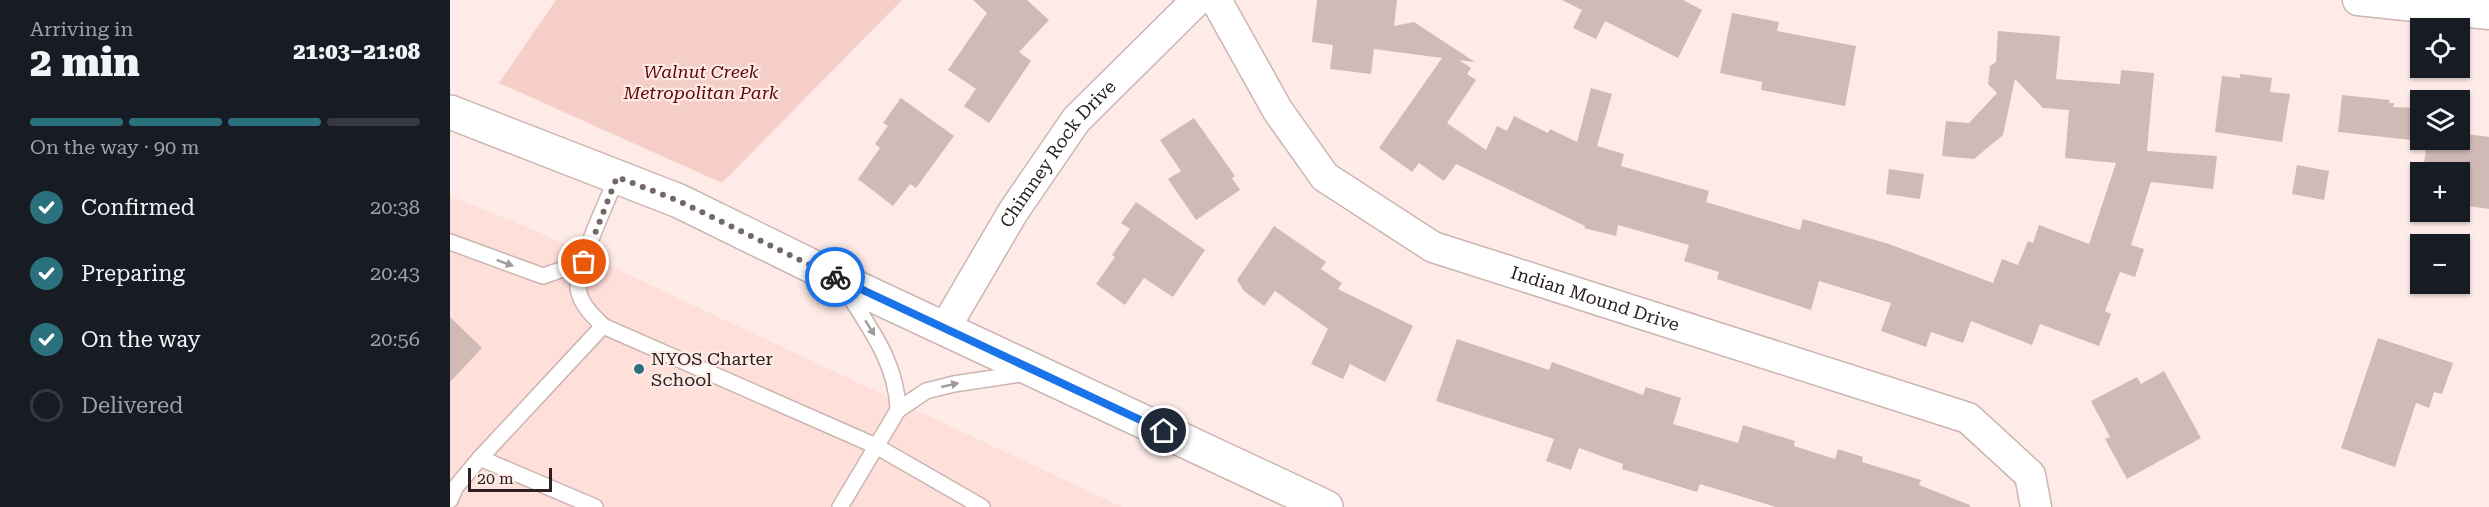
<!DOCTYPE html>
<meta charset="utf-8">
<style>
body{margin:0;font-family:"Roboto Serif",serif;background:#242831;color:#f1f3f6;height:100vh;display:flex;flex-direction:column;font-size:22px;white-space:nowrap}
*{box-sizing:border-box;margin:0}
p{font-size:20px;color:#9ea1a6}
.icon{flex:none;width:33px;height:33px;fill:none;stroke:currentColor;stroke-width:2;stroke-linecap:round;stroke-linejoin:round}
.map{position:relative;flex:1;overflow:hidden}
.sheet{display:flex;flex-direction:column;background:#171b24;width:450px}
.sheet>*{flex:none}
.fabs{position:absolute;left:1960px;top:18px;display:grid;gap:12px}
.fabs a{display:grid;place-items:center;width:60px;height:60px;border-radius:0px;background:#171b24;box-shadow:0 2px 4px #0004;font-size:30px}
.scale{position:absolute;left:18px;bottom:15px;width:84px;box-sizing:border-box;padding-left:6px;border:3px solid #2a2120;border-top:0;font-size:16px;line-height:21px;white-space:nowrap;color:#2a2120;-webkit-text-stroke:4px #feebe7;paint-order:stroke}
.pin{position:absolute;display:grid;place-items:center;width:51px;height:51px;color:#fff;margin:-26px;border:3px solid #fff;border-radius:50%;box-shadow:0 2px 6px #0007}
.courier{position:absolute;display:grid;place-items:center;width:60px;height:60px;margin:-30px;border:4px solid #1a73e8;border-radius:50%;background:#fff;color:#222;box-shadow:0 2px 8px #0007}
.headline em{font-style:normal;font-weight:800}
.headline div{display:flex;flex-direction:column-reverse}
.headline{display:flex;align-items:center;justify-content:space-between;height:102px;padding:0 30px}
h1{font-size:39px;font-weight:800;line-height:45px}
.bar{display:grid;grid-template-columns:repeat(4,1fr);gap:9px 6px;align-content:center;height:72px;padding:0 30px}
.bar i{height:8px;border-radius:4px;background:#363941}
.bar .active{background:#2a717d}
.bar p{grid-column:span 4}
ol{padding:0 30px;list-style:none}
li{display:flex;align-items:center;gap:18px;height:66px}
li p{margin-inline-start:auto}
li .icon{padding:6px;border-radius:50%;background:#2a717d;color:#fff;stroke-width:4}
li:last-child{color:#9ea1a6}
li i{width:33px;height:33px;border:3px solid #363941;border-radius:50%}
main{display:flex;flex:1;min-height:0}
.map>svg:first-child{display:block}
.built{fill:#ffdfd9}
.green{fill:#f5cfc7}
.building{fill:#d0bab5}
.lines{fill:none;stroke-linecap:round;stroke-linejoin:round}
.lane-casing{stroke:#cbb5b1;stroke-width:18}
.street-casing{stroke:#cbb5b1;stroke-width:33}
.primary-casing{stroke:#cbb5b1;stroke-width:36}
.lane{stroke:#fff;stroke-width:15}
.street{stroke:#fff;stroke-width:30}
.primary{stroke:#fff;stroke-width:33}
.oneway{fill:#9f9b9b}
.done{stroke:#746866;stroke-width:6;stroke-dasharray:0 10.8}
.route{stroke:#1a73e8;stroke-width:8}
.poi-dot{fill:#2a717d;stroke:#feebe7;stroke-width:2}
.labels{text-anchor:middle;stroke-width:4.5;stroke-linejoin:round;paint-order:stroke}
.park-label{font-size:18px;font-style:italic;fill:#610500;stroke:#feebe7}
.street-label{font-size:18px;fill:#2a2120;stroke:#feebe7}
.poi-label{font-size:18px;fill:#2a2120;stroke:#feebe7;text-anchor:start}
</style>
<main>
<section class="sheet">
<div class="headline"><div><h1>2 min</h1><p>Arriving in</p></div><em>21:03–21:08</em></div>
<div class="bar"><i class="active"></i><i class="active"></i><i class="active"></i><i></i><p>On the way · 90 m</p></div>
<ol>
<li><svg class="icon" aria-label="check" viewBox="0 0 24 24"><path d="M5 12l5 5 9-10"/></svg>Confirmed<p>20:38</p></li>
<li><svg class="icon" aria-label="check" viewBox="0 0 24 24"><path d="M5 12l5 5 9-10"/></svg>Preparing<p>20:43</p></li>
<li><svg class="icon" aria-label="check" viewBox="0 0 24 24"><path d="M5 12l5 5 9-10"/></svg>On the way<p>20:56</p></li>
<li><i></i>Delivered</li>
</ol>
</section>
<div class="map">
<svg width="2039" height="507" viewBox="0 0 2039 507">
<rect width="100%" height="100%" fill="#feebe7"/>
<polygon class="built" points="0,196 86,231 672,507 0,507"/>
<polygon class="green" points="106,0 452,0 272,183 49,83"/>
<g class="building">
<polygon points="523,0 577,0 599,20 569,52 581,61 539,123 514,106 526,89 498,70 537,13"/>
<polygon points="867,0 947,0 944,26 964,22 1025,62 1009,60 1021,68 1017,74 1026,80 997,123 1036,150 1047,126 1057,131 1064,116 1098,133 1100,129 1127,142 1141,88 1162,94 1147,146 1174,154 1171,166 1259,191 1256,202 1350,230 1353,219 1439,244 1543,283 1552,259 1568,265 1578,241 1583,243 1589,225 1639,244 1666,163 1615,158 1619,110 1593,108 1565,79 1553,135 1524,159 1492,156 1496,121 1519,123 1547,93 1538,84 1540,66 1546,62 1548,31 1610,36 1606,79 1670,84 1671,70 1704,73 1697,151 1767,156 1763,189 1701,182 1681,245 1694,249 1685,277 1670,272 1655,311 1661,314 1649,346 1590,324 1582,345 1521,321 1513,343 1481,332 1476,347 1431,331 1441,303 1369,281 1361,310 1267,279 1269,272 1234,261 1239,245 1168,225 1166,236 1134,228 1135,226 1006,164 994,181 969,163 962,172 929,148 992,58 924,49 921,74 880,69 883,45 862,42"/>
<polygon points="1112,0 1233,0 1252,10 1228,58 1155,21 1146,39 1123,28 1132,10"/>
<polygon points="1282,13 1329,22 1327,31 1406,46 1395,106 1311,90 1312,82 1270,73"/>
<polygon points="1790,74 1822,78 1820,92 1840,94 1832,142 1765,132 1772,76 1790,78"/>
<polygon points="1892,95 1940,100 1939,103 1944,103 1943,107 1971,108 1971,141 1888,132"/>
<polygon points="451,98 504,136 466,188 460,184 443,206 408,179 430,148 425,144 438,126 433,123"/>
<polygon points="744,118 785,176 782,178 790,190 746,220 718,179 731,171 710,140"/>
<polygon points="2010,133 2039,137 2039,209 2010,205 2010,172 1973,172 1977,140 2010,140"/>
<polygon points="1847,165 1879,171 1874,200 1842,194"/>
<polygon points="1439,169 1474,174 1470,199 1436,194"/>
<polygon points="686,202 755,250 723,297 694,278 675,305 646,284 665,257 662,255 680,229 671,223"/>
<polygon points="824,226 876,262 871,269 892,283 888,289 963,326 935,382 900,364 893,379 861,364 878,329 825,291 814,306 794,291 787,280"/>
<polygon points="0,317 32,348 0,382"/>
<polygon points="1928,338 2003,363 1992,394 1984,392 1979,408 1966,403 1945,467 1891,448"/>
<polygon points="1007,339 1099,370 1102,362 1193,395 1196,387 1231,398 1223,424 1288,443 1293,425 1345,441 1344,446 1385,459 1388,449 1413,457 1412,462 1471,480 1469,485 1520,505 1520,507 1326,507 1250,484 1247,492 1172,469 1173,464 1129,448 1121,470 1096,461 1104,439 986,401"/>
<polygon points="1714,371 1751,438 1677,479 1655,439 1660,437 1641,401 1687,377 1691,384"/>
</g>
<g class="lines">
<g class="lane-casing">
<g id="lane">
<polyline points="0,242 93,276 134,262"/>
<path d="M395,289C419,327 447,363 448,410"/>
<path d="M153,326C143,316 129,303 128,287C126,267 158,199 167,177"/>
<polyline points="0,500 5,488 30,458"/>
<polyline points="145,507 30,458 153,326 426,446 532,507"/>
<polyline points="390,507 448,410 476,391 504,384 577,373"/>
</g>
</g>
<g class="street-casing">
<g id="street">
<path id="s1" d="M766,0L828,111L875,177L983,247L1518,418L1580,475L1586,507"/>
<polyline points="1908,0 2039,14"/>
<path id="s2" d="M495,328L563,212L626,120L747,0"/>
</g>
</g>
<g class="primary-casing">
<polyline id="primary" points="0,112 229,201 388,279 876,507"/>
</g>
<use href="#lane" class="lane"/>
<use href="#street" class="street"/>
<use href="#primary" class="primary"/>
</g>
<defs><path id="oneway-solid" d="M-6-.8H1V-3.2L6.5 0L1 3.2V.8H-6Z" transform="scale(1.5)"/></defs>
<g class="oneway">
<use href="#oneway-solid" transform="translate(55 263) rotate(20)"/>
<use href="#oneway-solid" transform="translate(420 328) rotate(58)"/>
<use href="#oneway-solid" transform="translate(500 385) rotate(-13)"/>
</g>
<g class="lines">
<polyline class="done" points="134,262 167,177 229,201 385,277"/>
<polyline class="route" points="385,277 714,431"/>
</g>
<circle class="poi-dot" cx="189" cy="369" r="6"/>
<g class="labels">
<g class="park-label">
<text x="251" y="78">Walnut Creek<tspan x="251" dy="21">Metropolitan Park</tspan></text>
</g>
<g class="street-label">
<text dy="6" stroke="none"><textPath href="#s2" startOffset="208">Chimney Rock Drive</textPath></text>
<text dy="6" stroke="none"><textPath href="#s1" startOffset="507">Indian Mound Drive</textPath></text>
</g>
<g class="poi-label">
<text x="201" y="365">NYOS Charter<tspan x="201" dy="21">School</tspan></text>
</g>
</g>
</svg>
<div class="fabs">
<a><svg class="icon" aria-label="locate" viewBox="0 0 24 24"><circle cx="12" cy="12" r="6"/><path d="M12 2v4M12 18v4M2 12h4M18 12h4"/></svg></a>
<a><svg class="icon" aria-label="layers" viewBox="0 0 24 24"><path d="M12 4l9 5-9 5-9-5zM3 14l9 5 9-5"/></svg></a>
<a>+</a>
<a>−</a>
</div>
<div class="scale">20 m</div>
<div class="pin" style="left:134px;top:262px;background:#ea580c"><svg class="icon" aria-label="bag" viewBox="0 0 24 24"><path d="M5 8h14l-1 12H6zM9 8a3 3 0 0 1 6 0"/></svg></div>
<div class="pin" style="left:714px;top:431px;background:#1f2937"><svg class="icon" aria-label="home" viewBox="0 0 24 24"><path d="M3 11l9-7 9 7M6 9v11h12V9"/></svg></div>
<div class="courier" style="left:385px;top:277px"><svg class="icon" aria-label="bike" viewBox="0 0 24 24"><circle cx="6" cy="16" r="4"/><circle cx="18" cy="16" r="4"/><path d="M6 16l4-8h5l3 8M10 8l3 8H6M13 5h3"/></svg></div>
</div>
</main>
